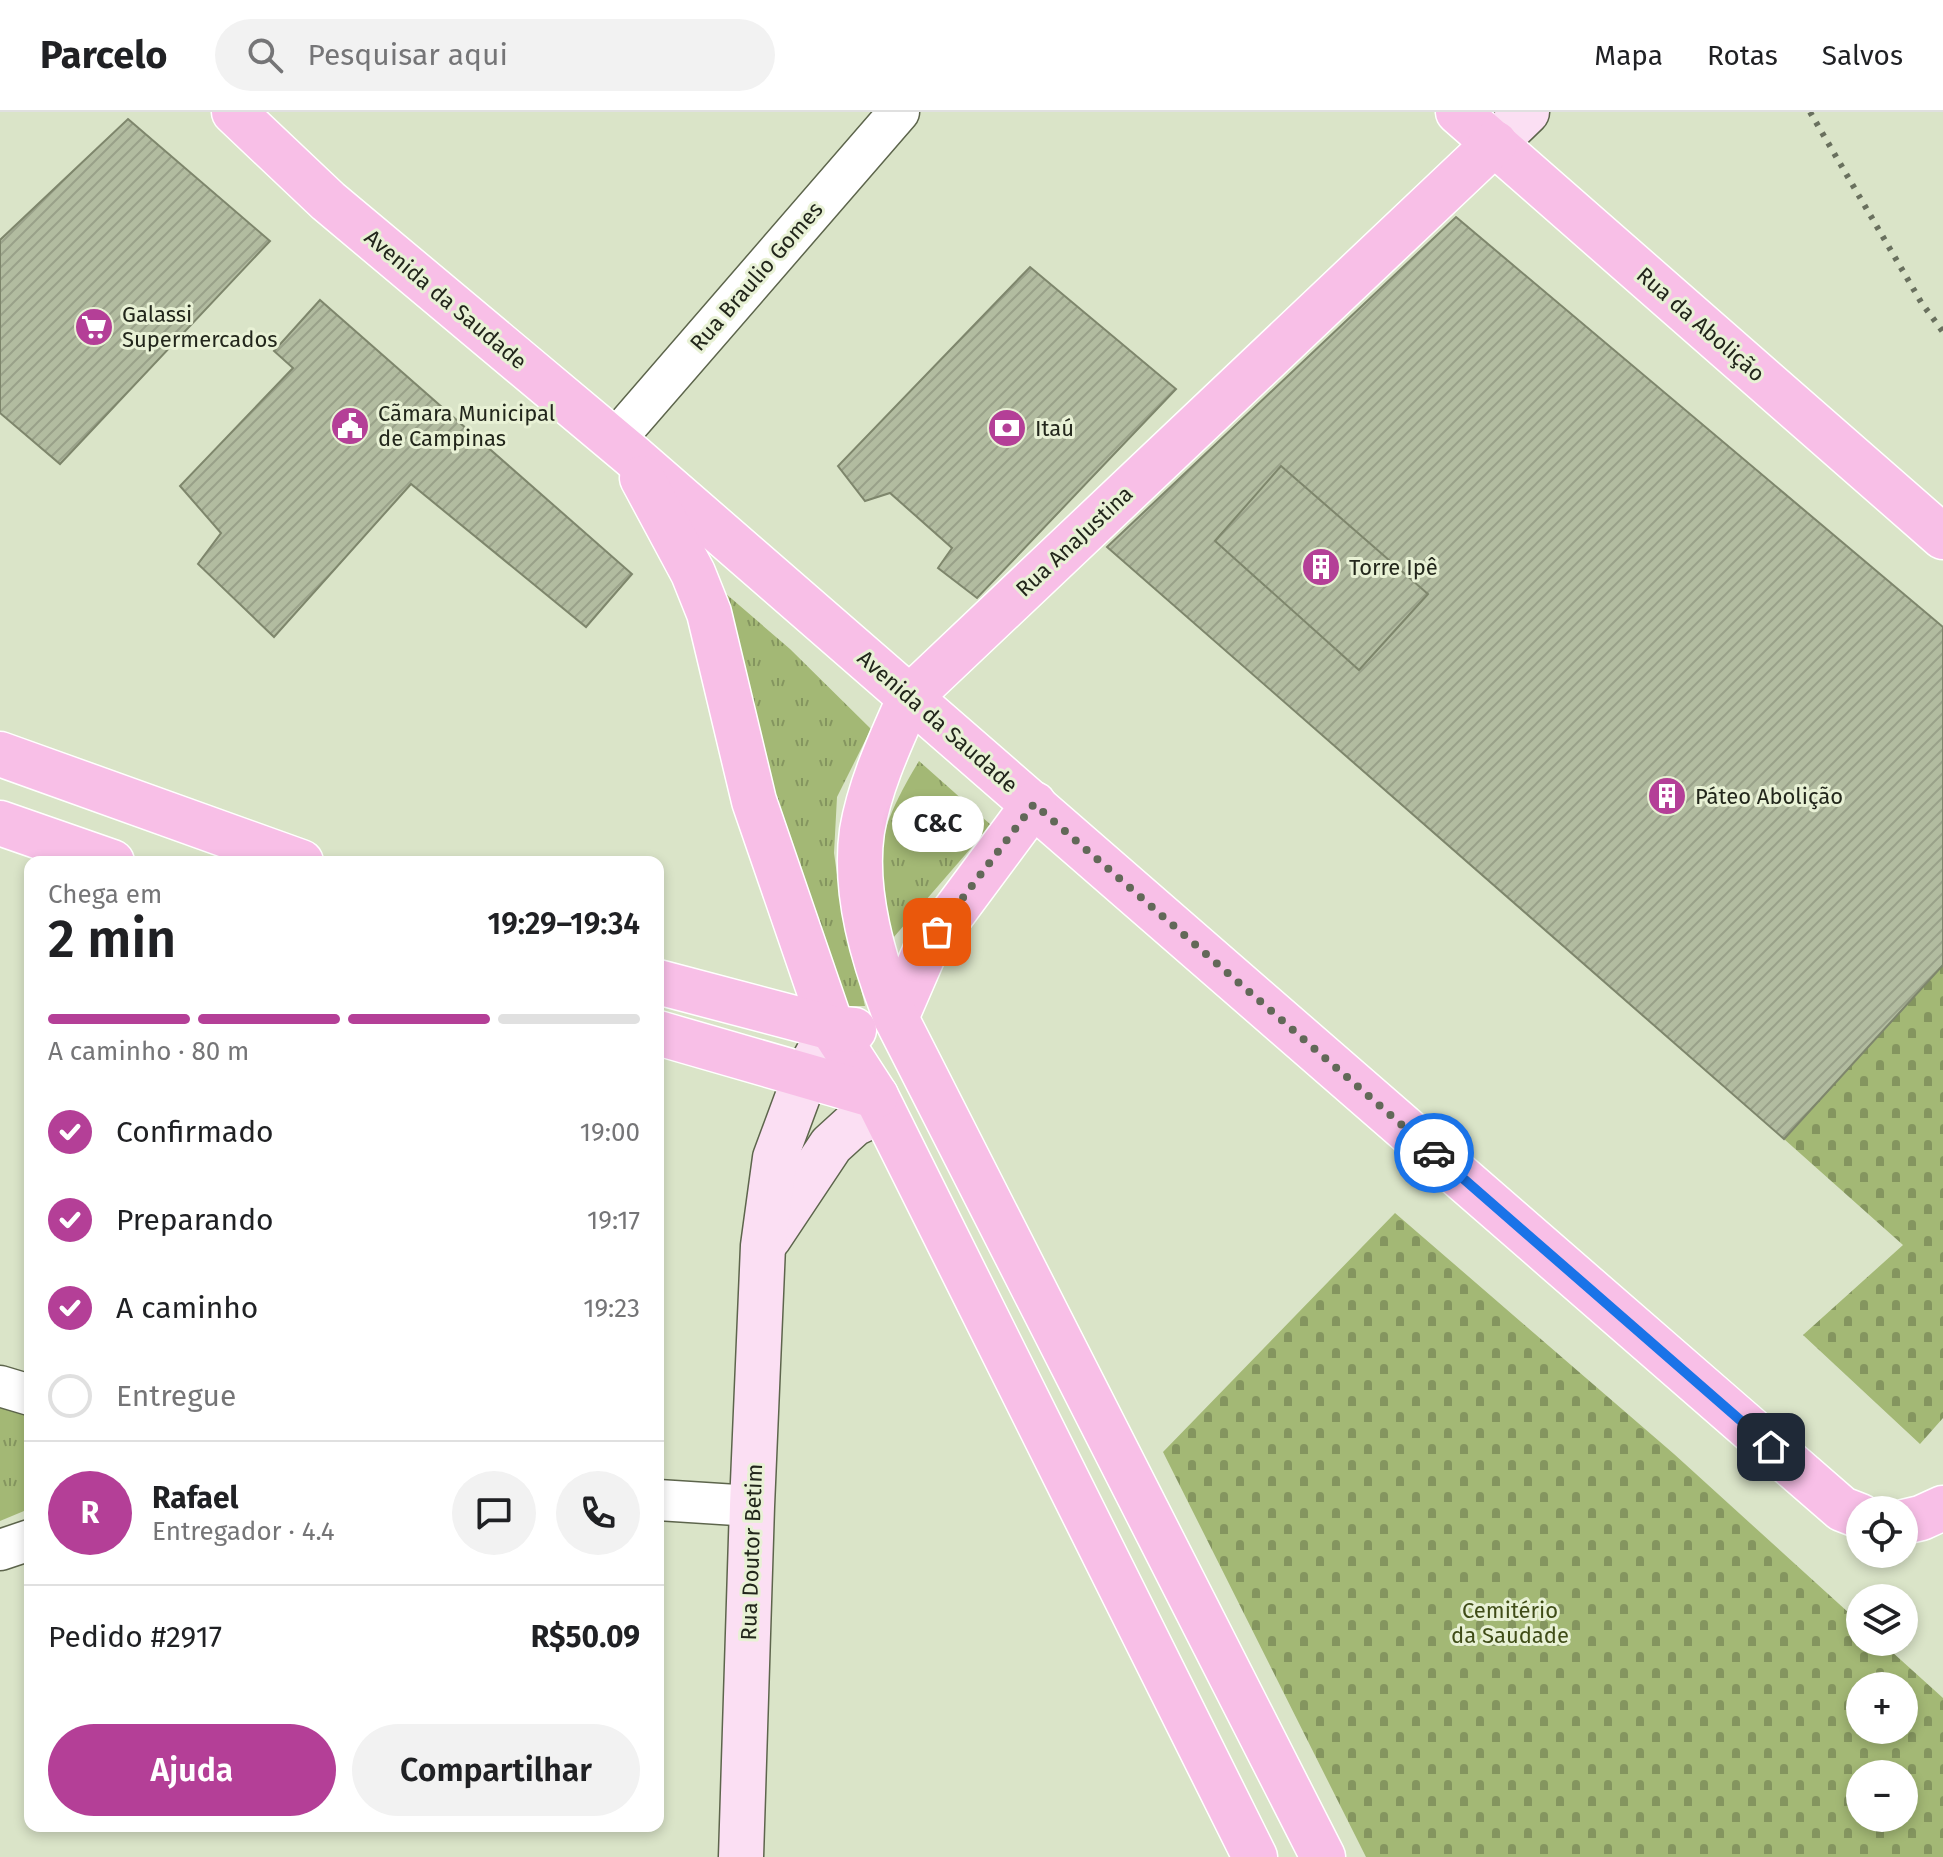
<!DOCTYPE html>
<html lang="pt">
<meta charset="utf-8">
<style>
body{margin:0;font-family:"Fira Sans",sans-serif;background:#f2f2f2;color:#202124;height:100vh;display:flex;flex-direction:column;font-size:30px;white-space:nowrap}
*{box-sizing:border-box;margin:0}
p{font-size:26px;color:#757577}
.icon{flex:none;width:44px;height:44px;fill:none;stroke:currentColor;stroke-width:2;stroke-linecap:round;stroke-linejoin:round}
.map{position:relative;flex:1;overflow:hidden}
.sheet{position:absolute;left:24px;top:744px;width:640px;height:976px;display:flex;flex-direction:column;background:#fff;border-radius:16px;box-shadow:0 4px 12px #0003}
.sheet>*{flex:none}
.fabs{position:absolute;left:1846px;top:1384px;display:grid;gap:16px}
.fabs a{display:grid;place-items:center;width:72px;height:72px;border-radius:50%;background:#fff;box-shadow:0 4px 12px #0003;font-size:40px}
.pin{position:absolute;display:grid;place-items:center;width:68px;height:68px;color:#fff;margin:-34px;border-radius:16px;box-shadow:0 4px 12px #0006}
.courier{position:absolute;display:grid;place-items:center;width:80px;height:80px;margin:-40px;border:6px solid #1a73e8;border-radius:50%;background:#fff;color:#222;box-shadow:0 2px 10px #0007}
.bubble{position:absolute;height:56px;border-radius:28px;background:#fff;box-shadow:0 4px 12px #0003;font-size:26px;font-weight:600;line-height:56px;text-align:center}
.overview em{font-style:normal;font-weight:600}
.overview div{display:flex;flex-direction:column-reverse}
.overview{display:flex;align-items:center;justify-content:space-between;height:136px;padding:0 24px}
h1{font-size:52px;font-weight:600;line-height:60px}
.bar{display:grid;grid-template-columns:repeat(4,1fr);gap:12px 8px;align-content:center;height:96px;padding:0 24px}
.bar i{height:10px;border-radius:6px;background:#e0e0e0}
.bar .selected{background:#b43f97}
.bar p{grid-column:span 4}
.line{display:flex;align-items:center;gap:20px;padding:0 24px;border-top:2px solid #e0e0e0}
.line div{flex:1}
.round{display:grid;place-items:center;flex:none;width:84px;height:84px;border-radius:42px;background:#f2f2f2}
ol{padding:0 24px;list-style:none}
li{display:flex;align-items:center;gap:24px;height:88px}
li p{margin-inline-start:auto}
li .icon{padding:8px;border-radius:50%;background:#b43f97;color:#fff;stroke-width:4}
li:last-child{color:#757577}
li i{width:44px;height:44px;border:4px solid #e0e0e0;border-radius:50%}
.primary-button{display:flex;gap:16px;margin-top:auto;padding:16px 24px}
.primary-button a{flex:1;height:92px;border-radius:48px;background:#b43f97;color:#fff;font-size:32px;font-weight:600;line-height:92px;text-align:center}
.primary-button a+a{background:#f2f2f2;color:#202124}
header{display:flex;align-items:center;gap:48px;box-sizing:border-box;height:112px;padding:0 40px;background:#fff;border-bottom:2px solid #e0e0e0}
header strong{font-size:38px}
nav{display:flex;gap:44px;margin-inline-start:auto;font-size:28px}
.search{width:560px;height:72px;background:#f2f2f2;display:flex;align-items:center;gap:20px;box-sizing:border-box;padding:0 28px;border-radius:44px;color:#757577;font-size:30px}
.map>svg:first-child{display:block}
.cemetery{fill:url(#cemetery-stones);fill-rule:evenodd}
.park{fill:url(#park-tufts)}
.building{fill:url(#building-hatch);stroke:#7e866c;stroke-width:2}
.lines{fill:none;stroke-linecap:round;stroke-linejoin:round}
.street-casing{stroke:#5d654c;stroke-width:43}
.secondary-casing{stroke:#5d654c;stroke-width:47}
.primary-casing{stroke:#fff;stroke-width:47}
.street{stroke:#fff;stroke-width:40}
.secondary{stroke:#fbdff3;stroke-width:44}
.primary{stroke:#f8bfe7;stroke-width:44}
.rail{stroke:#69705e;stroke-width:6;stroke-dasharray:4 8;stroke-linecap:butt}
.done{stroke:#626858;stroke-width:8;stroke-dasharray:0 14.4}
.route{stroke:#1a73e8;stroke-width:10}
.labels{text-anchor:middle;stroke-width:6;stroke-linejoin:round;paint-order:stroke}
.street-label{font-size:22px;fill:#22261b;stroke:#e8f1d5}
.poi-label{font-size:22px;fill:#22261b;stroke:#e8f1d5;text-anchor:start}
.park-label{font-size:22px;fill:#3f4c17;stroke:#e8f1d5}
</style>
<header>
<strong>Parcelo</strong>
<div class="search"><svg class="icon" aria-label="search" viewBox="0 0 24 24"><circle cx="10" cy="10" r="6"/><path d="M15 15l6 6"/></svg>Pesquisar aqui</div>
<nav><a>Mapa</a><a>Rotas</a><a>Salvos</a></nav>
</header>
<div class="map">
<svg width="1943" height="1745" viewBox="0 0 1943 1745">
<defs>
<pattern id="cemetery-stones" width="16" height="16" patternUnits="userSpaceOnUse" patternTransform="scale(2)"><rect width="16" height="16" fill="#a3b875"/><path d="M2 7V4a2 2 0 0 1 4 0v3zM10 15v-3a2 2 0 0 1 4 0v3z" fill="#84955f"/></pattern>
<pattern id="park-tufts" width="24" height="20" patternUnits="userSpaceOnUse" patternTransform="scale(2)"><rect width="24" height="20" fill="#a3b875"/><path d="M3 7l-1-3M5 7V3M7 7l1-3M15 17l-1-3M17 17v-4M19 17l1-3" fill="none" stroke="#84955f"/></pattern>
<pattern id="building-hatch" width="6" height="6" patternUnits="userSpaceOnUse" patternTransform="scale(2)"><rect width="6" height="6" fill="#b2bca0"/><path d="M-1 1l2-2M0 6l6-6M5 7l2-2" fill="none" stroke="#99a189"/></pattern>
</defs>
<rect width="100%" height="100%" fill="#dae4c8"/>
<g class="cemetery">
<polygon points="1943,853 1943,1306 1920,1332 1803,1223 1903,1133 1784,1027"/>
<path d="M1395,1101L1674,1342L1860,1511V1530H1881L1943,1586V1745H1366L1163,1340ZM1860,1574H1904V1618H1860ZM1860,1662H1904V1706H1860Z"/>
</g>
<g class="park">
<polygon points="711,469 790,537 871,617 837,685 834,741 841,792 865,894 846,894 757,675"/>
<path d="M919,649L991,713L893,826C865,754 881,712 919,649Z"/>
<polygon points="0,1285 30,1300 30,1393 24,1399 0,1409"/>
</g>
<g class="building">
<polygon points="128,7 270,129 60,352 0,301 0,128"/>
<polygon points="1456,105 1943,515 1943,853 1784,1027 1107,435"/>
<polygon points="1030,155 1176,277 977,486 938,456 952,436 890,381 865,389 838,354"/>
<polygon points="320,188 632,462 586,515 411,372 274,525 198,452 221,421 180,374 293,256 274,239"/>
<polygon points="1281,354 1428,482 1359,558 1215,429"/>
</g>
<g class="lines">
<g class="street-casing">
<g id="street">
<polyline points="614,329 899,0"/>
<polyline points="0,1274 30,1283"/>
<polyline points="658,1388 752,1394"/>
<polyline points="0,1438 30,1428"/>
</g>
</g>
<g class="secondary-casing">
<g id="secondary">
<polyline points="1495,31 1527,0"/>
<polyline points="769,1126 831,1033 854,1012 882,999"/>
<polyline points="741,1745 752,1394 763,1134 775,1046 805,965 832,916"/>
</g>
</g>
<g class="primary-casing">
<g id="primary">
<polyline points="234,0 328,89 630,342 1842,1397 1860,1404"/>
<polyline points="1458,0 1943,425"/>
<polyline points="642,366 693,461 709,501 754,689 832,916 876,984 1255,1745"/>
<polyline points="0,642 301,750"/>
<polyline points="0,711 112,750"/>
<polyline points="658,870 832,916 854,918"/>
<polyline points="896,906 925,839 1034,692"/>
<polyline points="658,921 876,984"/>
<polyline points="1904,1410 1921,1406 1943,1396"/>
<path d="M1323,1745L896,906C874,849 853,781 862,719C870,672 891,628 910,585L1495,31"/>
</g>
</g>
<use href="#street" class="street"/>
<use href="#secondary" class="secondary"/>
<use href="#primary" class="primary"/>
<polyline class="rail" points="1810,0 1921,190 1943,220"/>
</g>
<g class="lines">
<polyline class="done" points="937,820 1034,692 1434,1041"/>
<polyline class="route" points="1434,1041 1771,1335"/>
</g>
<defs>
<g id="supermarket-disc" transform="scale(2)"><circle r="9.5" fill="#b43f97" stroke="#e8f1d5"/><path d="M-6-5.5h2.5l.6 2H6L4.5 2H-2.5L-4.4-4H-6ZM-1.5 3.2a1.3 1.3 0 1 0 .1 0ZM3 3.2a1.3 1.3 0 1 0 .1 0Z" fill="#fff"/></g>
<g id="civic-disc" transform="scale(2)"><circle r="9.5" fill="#b43f97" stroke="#e8f1d5"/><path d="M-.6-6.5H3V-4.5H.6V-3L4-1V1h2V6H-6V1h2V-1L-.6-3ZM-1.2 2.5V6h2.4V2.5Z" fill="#fff"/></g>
<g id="bank-disc" transform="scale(2)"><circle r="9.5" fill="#b43f97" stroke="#e8f1d5"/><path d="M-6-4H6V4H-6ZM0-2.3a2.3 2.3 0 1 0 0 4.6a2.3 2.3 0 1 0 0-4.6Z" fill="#fff"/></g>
<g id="building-disc" transform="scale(2)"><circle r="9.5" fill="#b43f97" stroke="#e8f1d5"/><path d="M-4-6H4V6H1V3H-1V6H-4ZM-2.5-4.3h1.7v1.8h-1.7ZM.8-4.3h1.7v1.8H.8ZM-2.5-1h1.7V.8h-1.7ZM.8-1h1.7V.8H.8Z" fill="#fff"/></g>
</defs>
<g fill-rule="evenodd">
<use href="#supermarket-disc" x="94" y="215"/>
<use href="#civic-disc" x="350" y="314"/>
<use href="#bank-disc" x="1007" y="316"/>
<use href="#building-disc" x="1321" y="455"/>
<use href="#building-disc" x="1667" y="684"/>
</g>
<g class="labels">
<g class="street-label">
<text transform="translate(756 164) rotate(-49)" y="8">Rua Braulio Gomes</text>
<text transform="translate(446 187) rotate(40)" y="8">Avenida da Saudade</text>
<text transform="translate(1701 212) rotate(41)" y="8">Rua da Abolição</text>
<text transform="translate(1074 429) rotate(-43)" y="8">Rua AnaJustina</text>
<text transform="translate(938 609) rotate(41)" y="8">Avenida da Saudade</text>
<text transform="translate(751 1440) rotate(-88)" y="8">Rua Doutor Betim</text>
</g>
<g class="poi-label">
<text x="122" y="210">Galassi<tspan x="122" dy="25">Supermercados</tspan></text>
<text x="378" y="309">Cãmara Municipal<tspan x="378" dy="25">de Campinas</tspan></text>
<text x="1035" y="324">Itaú</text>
<text x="1349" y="463">Torre Ipê</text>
<text x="1695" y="692">Páteo Abolição</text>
</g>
<g class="park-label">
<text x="1510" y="1506">Cemitério<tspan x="1510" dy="25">da Saudade</tspan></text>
</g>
</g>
</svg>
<div class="fabs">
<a><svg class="icon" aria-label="locate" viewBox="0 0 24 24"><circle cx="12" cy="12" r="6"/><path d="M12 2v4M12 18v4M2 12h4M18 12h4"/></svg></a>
<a><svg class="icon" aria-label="layers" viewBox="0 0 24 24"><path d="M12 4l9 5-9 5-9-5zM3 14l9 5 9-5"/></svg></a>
<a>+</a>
<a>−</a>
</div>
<div class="pin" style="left:937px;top:820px;background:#ea580c"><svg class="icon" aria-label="bag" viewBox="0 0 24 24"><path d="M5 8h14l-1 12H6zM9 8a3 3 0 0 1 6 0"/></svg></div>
<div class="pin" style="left:1771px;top:1335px;background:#1f2937"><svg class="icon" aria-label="home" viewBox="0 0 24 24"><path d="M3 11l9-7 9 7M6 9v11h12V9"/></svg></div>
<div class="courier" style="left:1434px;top:1041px"><svg class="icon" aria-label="car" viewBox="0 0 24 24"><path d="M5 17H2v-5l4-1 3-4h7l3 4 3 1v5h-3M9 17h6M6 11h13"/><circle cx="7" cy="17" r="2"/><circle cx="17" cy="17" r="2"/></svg></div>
<div class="bubble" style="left:892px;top:684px;width:92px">C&amp;C</div>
<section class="sheet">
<div class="overview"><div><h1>2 min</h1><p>Chega em</p></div><em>19:29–19:34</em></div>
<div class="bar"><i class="selected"></i><i class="selected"></i><i class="selected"></i><i></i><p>A caminho · 80 m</p></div>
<ol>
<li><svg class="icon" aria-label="check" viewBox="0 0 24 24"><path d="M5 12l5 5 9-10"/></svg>Confirmado<p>19:00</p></li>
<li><svg class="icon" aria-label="check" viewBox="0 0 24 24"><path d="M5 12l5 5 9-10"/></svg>Preparando<p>19:17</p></li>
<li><svg class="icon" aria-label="check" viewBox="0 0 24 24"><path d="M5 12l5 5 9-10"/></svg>A caminho<p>19:23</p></li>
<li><i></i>Entregue</li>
</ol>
<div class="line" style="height:144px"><b class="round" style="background:#b43f97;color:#fff">R</b><div><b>Rafael</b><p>Entregador · 4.4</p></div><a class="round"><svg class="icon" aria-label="chat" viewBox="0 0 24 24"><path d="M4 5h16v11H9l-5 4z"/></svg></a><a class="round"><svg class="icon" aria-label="phone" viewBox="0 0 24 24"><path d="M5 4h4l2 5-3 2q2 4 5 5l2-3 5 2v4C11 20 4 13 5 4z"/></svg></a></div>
<div class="line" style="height:104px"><div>Pedido #2917</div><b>R$50.09</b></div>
<div class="primary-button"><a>Ajuda</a><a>Compartilhar</a></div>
</section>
</div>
